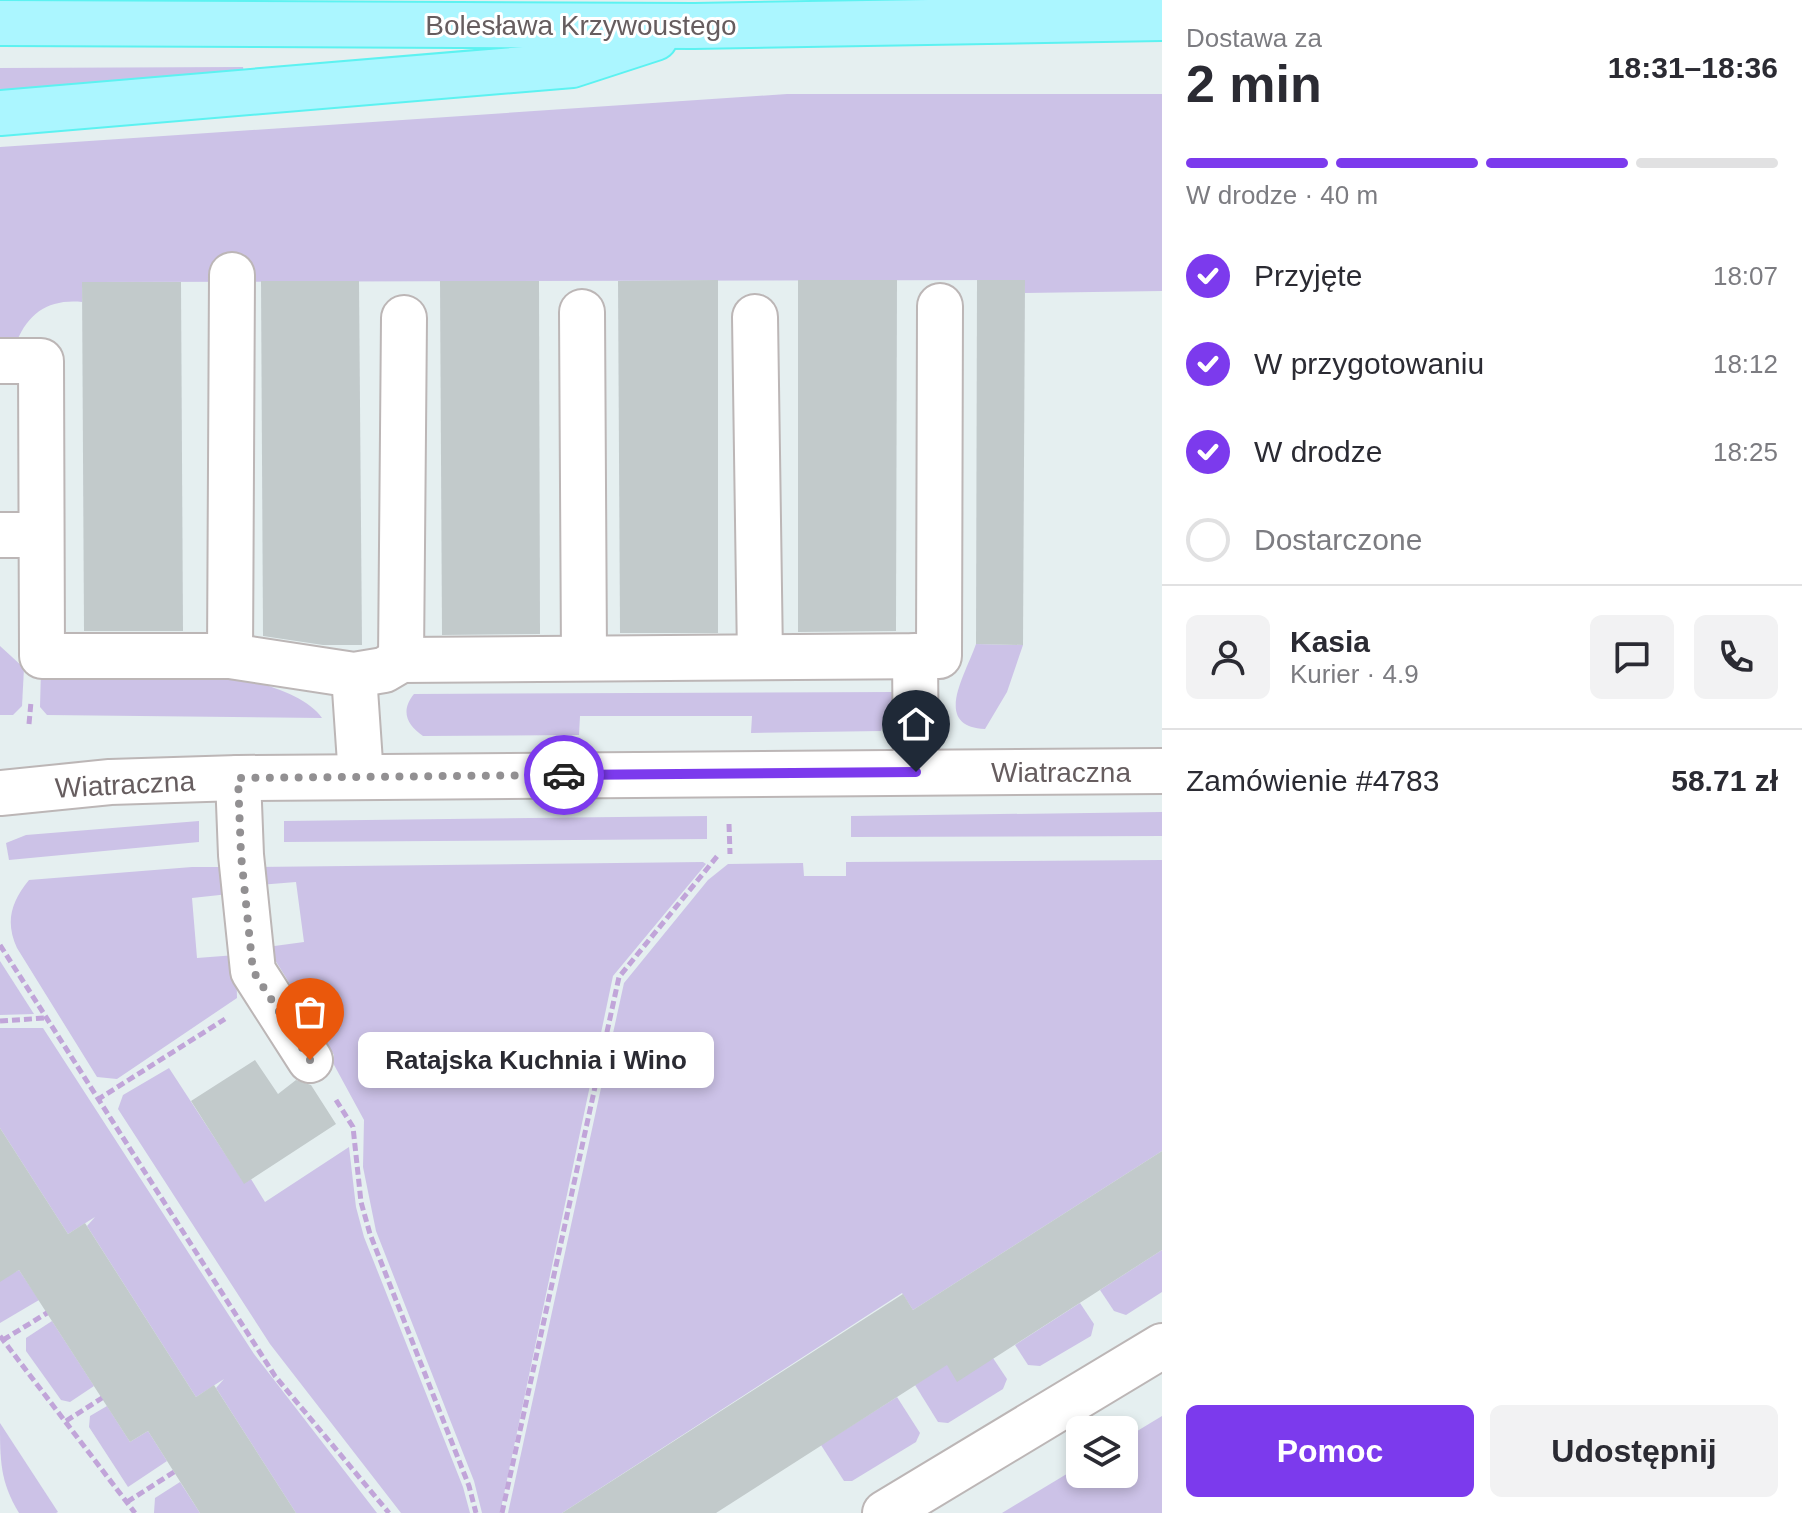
<!DOCTYPE html>
<html lang="pl">
<meta charset="utf-8">
<style>
body{margin:0;font-family:Arial,sans-serif;background:#f2f2f3;color:#2b2b33;height:100vh;display:flex;flex-direction:column;font-size:30px;white-space:nowrap}
*{box-sizing:border-box;margin:0}
p{font-size:26px;color:#7c7c81}
.icon{flex:none;width:44px;height:44px;fill:none;stroke:currentColor;stroke-width:2;stroke-linecap:round;stroke-linejoin:round}
.map{position:relative;flex:1;overflow:hidden}
.details{display:flex;flex-direction:column;background:#fff;width:640px}
.details>*{flex:none}
.buttons{position:absolute;left:1066px;top:1416px;display:grid;gap:16px}
.buttons a{display:grid;place-items:center;width:72px;height:72px;border-radius:12px;background:#fff;box-shadow:0 4px 12px #0003;font-size:40px}
.pin{position:absolute;display:grid;place-items:center;width:68px;height:68px;color:#fff;margin:-82px -34px;border-radius:50% 50% 50% 0;rotate:-45deg;box-shadow:0 0 8px #0007}
.pin .icon{rotate:45deg}
.courier{position:absolute;display:grid;place-items:center;width:80px;height:80px;margin:-40px;border:6px solid #7c3aed;border-radius:50%;background:#fff;color:#222;box-shadow:0 2px 10px #0007}
.bubble{position:absolute;height:56px;border-radius:12px;background:#fff;box-shadow:0 4px 12px #0003;font-size:26px;font-weight:600;line-height:56px;text-align:center}
.overview em{font-style:normal;font-weight:600}
.overview div{display:flex;flex-direction:column-reverse}
.overview{display:flex;align-items:center;justify-content:space-between;height:136px;padding:0 24px}
h1{font-size:52px;font-weight:600;line-height:60px}
.bar{display:grid;grid-template-columns:repeat(4,1fr);gap:12px 8px;align-content:center;height:96px;padding:0 24px}
.bar i{height:10px;border-radius:6px;background:#e1e1e2}
.bar .selected{background:#7c3aed}
.bar p{grid-column:span 4}
.line{display:flex;align-items:center;gap:20px;padding:0 24px;border-top:2px solid #e1e1e2}
.line div{flex:1}
.round{display:grid;place-items:center;flex:none;width:84px;height:84px;border-radius:12px;background:#f2f2f3}
ol{padding:0 24px;list-style:none}
li{display:flex;align-items:center;gap:24px;height:88px}
li p{margin-inline-start:auto}
li .icon{padding:8px;border-radius:50%;background:#7c3aed;color:#fff;stroke-width:4}
li:last-child{color:#7c7c81}
li i{width:44px;height:44px;border:4px solid #e1e1e2;border-radius:50%}
.primary-button{display:flex;gap:16px;margin-top:auto;padding:16px 24px}
.primary-button a{flex:1;height:92px;border-radius:12px;background:#7c3aed;color:#fff;font-size:32px;font-weight:600;line-height:92px;text-align:center}
.primary-button a+a{background:#f2f2f3;color:#2b2b33}
main{display:flex;flex:1;min-height:0}
.map>svg:first-child{display:block}
.green{fill:#ccc2e7}
.building{fill:#c2cacb}
.lines{fill:none;stroke-linecap:round;stroke-linejoin:round}
.minor-casing{stroke:#bcb6b6;stroke-width:48}
.major-casing{stroke:#5cf2f1;stroke-width:48}
.path{stroke:#c1a5d9;stroke-width:5;stroke-dasharray:8 4;stroke-linecap:butt}
.minor{stroke:#fff;stroke-width:44}
.major{stroke:#abf6ff;stroke-width:44}
.done{stroke:#929092;stroke-width:8;stroke-dasharray:0 14.4}
.route{stroke:#7c3aed;stroke-width:10}
.labels{text-anchor:middle;stroke-width:6;stroke-linejoin:round;paint-order:stroke}
.street-label{font-size:28px;fill:#665d5f;stroke:#fff}
</style>
<main>
<div class="map">
<svg width="1162" height="1513" viewBox="0 0 1162 1513">
<rect width="100%" height="100%" fill="#e5eff0"/>
<g class="green">
<polygon points="243,67 244,73 0,90 0,68"/>
<path d="M787,94H1162V291L1025,293L1024,280L82,282V302C50,299 29,312 17,341L0,340V147Z"/>
<path d="M976,644L1023,645L1007,692L985,729C932,726 965,676 976,644Z"/>
<polygon points="0,646 24,668 22,706 13,715 0,715"/>
<path d="M197,668C231,676 302,688 322,718L47,715L40,707L41,669Z"/>
<path d="M895,692L881,731L751,733L752,716H580L579,735L423,736C407,725 400,711 414,694Z"/>
<polygon points="1162,812 1162,836 851,837 851,816"/>
<polygon points="707,816 707,839 284,842 284,821"/>
<polygon points="199,821 199,842 9,860 6,843 26,835"/>
<polygon points="1162,860 1162,1151 913,1310 902,1293 562,1513 508,1513 624,983 708,880 728,864 803,863 804,876 846,876 846,862"/>
<polygon points="703,862 706,864 613,976 500,1513 482,1513 474,1481 376,1231 363,1167 364,1120 333,1063 334,1055 267,947 304,942 296,882 259,885 255,867"/>
<path d="M192,867H226L229,894L192,898L197,958L236,955L237,998L117,1079L97,1077L17,948C5,922 11,902 29,880Z"/>
<polygon points="0,961 34,1014 0,1015"/>
<polygon points="0,1028 43,1028 254,1354 377,1513 296,1513 216,1388 224,1379 196,1397 87,1226 95,1217 68,1234 0,1128"/>
<polygon points="169,1068 244,1183 251,1179 265,1202 349,1147 356,1207 364,1237 463,1487 470,1513 401,1513 270,1344 118,1109 123,1095"/>
<polygon points="1162,1250 1162,1292 1126,1315 1114,1311 1100,1290"/>
<polygon points="19,1270 39,1300 0,1323 0,1280"/>
<polygon points="1080,1303 1094,1324 1091,1336 1040,1366 1028,1365 1015,1345"/>
<polygon points="52,1321 94,1386 70,1402 61,1400 26,1351 26,1338"/>
<polygon points="993,1358 1007,1379 1003,1389 948,1423 938,1422 915,1385 947,1364"/>
<polygon points="897,1397 920,1433 916,1442 852,1481 844,1481 821,1445"/>
<polygon points="107,1406 130,1442 148,1431 167,1461 128,1487 89,1427 90,1416"/>
<polygon points="1162,1416 1162,1513 1002,1513 1080,1466 1080,1474 1124,1474 1124,1439"/>
<path d="M0,1423L58,1512L56,1513H19C0,1482 0,1460 0,1423Z"/>
<polygon points="180,1482 200,1513 154,1513 155,1498"/>
</g>
<g class="building">
<polygon points="718,280 718,633 620,633 618,281"/>
<polygon points="798,280 897,280 896,631 798,632"/>
<polygon points="977,280 1025,280 1023,645 976,644"/>
<polygon points="261,281 359,281 362,645 323,645 263,636"/>
<polygon points="440,281 539,281 540,634 442,635"/>
<polygon points="82,282 181,282 183,631 84,631"/>
<polygon points="255,1060 278,1094 296,1080 311,1085 336,1124 244,1184 191,1101"/>
<polygon points="0,1128 68,1234 85,1223 196,1397 214,1385 296,1513 200,1513 148,1431 130,1442 19,1270 0,1282"/>
<polygon points="1162,1151 1162,1250 957,1382 947,1365 716,1513 562,1513 903,1294 913,1310"/>
</g>
<g class="lines">
<g class="minor-casing">
<g id="minor">
<polyline points="582,312 584,656"/>
<polyline points="755,317 760,657"/>
<polyline points="0,361 41,361 42,656 230,656 354,675 384,670 401,660 939,656 940,306"/>
<polyline points="0,535 41,535"/>
<polyline points="230,656 232,275"/>
<polyline points="915,656 916,772"/>
<polyline points="401,660 404,318"/>
<polyline points="354,675 361,777"/>
<polyline points="238,778 241,855 253,971 310,1060"/>
<polyline points="0,793 110,782 238,778 1162,771"/>
<polyline points="885,1513 1162,1346"/>
</g>
</g>
<g class="major-casing">
<g id="major">
<polyline points="0,23 694,26 1162,18"/>
<polyline points="0,113 572,65 655,38"/>
</g>
</g>
<g class="path">
<polyline points="29,724 31,702"/>
<polyline points="729,824 730,854"/>
<polyline points="0,945 275,1376 389,1513"/>
<polyline points="0,1021 45,1018"/>
<polyline points="97,1100 225,1019"/>
<polyline points="336,1100 353,1127 361,1202 370,1234 469,1486 476,1513"/>
<polyline points="0,1336 135,1513"/>
<polyline points="3,1340 47,1313"/>
<polyline points="66,1421 102,1398"/>
<polyline points="127,1502 174,1472"/>
<polyline points="502,1513 619,977 719,854"/>
</g>
<use href="#minor" class="minor"/>
<use href="#major" class="major"/>
</g>
<g class="lines">
<polyline class="done" points="310,1060 253,971 241,855 238,778 564,775"/>
<polyline class="route" points="564,775 916,772"/>
</g>
<g class="labels">
<g class="street-label">
<text x="581" y="35">Bolesława Krzywoustego</text>
<text x="1061" y="782">Wiatraczna</text>
<text transform="translate(125 784) rotate(-3)" y="10">Wiatraczna</text>
</g>
</g>
</svg>
<div class="buttons">
<a><svg class="icon" aria-label="layers" viewBox="0 0 24 24"><path d="M12 4l9 5-9 5-9-5zM3 14l9 5 9-5"/></svg></a>
</div>
<div class="pin" style="left:310px;top:1060px;background:#ea580c"><svg class="icon" aria-label="bag" viewBox="0 0 24 24"><path d="M5 8h14l-1 12H6zM9 8a3 3 0 0 1 6 0"/></svg></div>
<div class="pin" style="left:916px;top:772px;background:#1f2937"><svg class="icon" aria-label="home" viewBox="0 0 24 24"><path d="M3 11l9-7 9 7M6 9v11h12V9"/></svg></div>
<div class="courier" style="left:564px;top:775px"><svg class="icon" aria-label="car" viewBox="0 0 24 24"><path d="M5 17H2v-5l4-1 3-4h7l3 4 3 1v5h-3M9 17h6M6 11h13"/><circle cx="7" cy="17" r="2"/><circle cx="17" cy="17" r="2"/></svg></div>
<div class="bubble" style="left:358px;top:1032px;width:356px">Ratajska Kuchnia i Wino</div>
</div>
<section class="details">
<div class="overview"><div><h1>2 min</h1><p>Dostawa za</p></div><em>18:31–18:36</em></div>
<div class="bar"><i class="selected"></i><i class="selected"></i><i class="selected"></i><i></i><p>W drodze · 40 m</p></div>
<ol>
<li><svg class="icon" aria-label="check" viewBox="0 0 24 24"><path d="M5 12l5 5 9-10"/></svg>Przyjęte<p>18:07</p></li>
<li><svg class="icon" aria-label="check" viewBox="0 0 24 24"><path d="M5 12l5 5 9-10"/></svg>W przygotowaniu<p>18:12</p></li>
<li><svg class="icon" aria-label="check" viewBox="0 0 24 24"><path d="M5 12l5 5 9-10"/></svg>W drodze<p>18:25</p></li>
<li><i></i>Dostarczone</li>
</ol>
<div class="line" style="height:144px"><a class="round"><svg class="icon" aria-label="person" viewBox="0 0 24 24"><circle cx="12" cy="8" r="4"/><path d="M4 21q1-7 8-7t8 7"/></svg></a><div><b>Kasia</b><p>Kurier · 4.9</p></div><a class="round"><svg class="icon" aria-label="chat" viewBox="0 0 24 24"><path d="M4 5h16v11H9l-5 4z"/></svg></a><a class="round"><svg class="icon" aria-label="phone" viewBox="0 0 24 24"><path d="M5 4h4l2 5-3 2q2 4 5 5l2-3 5 2v4C11 20 4 13 5 4z"/></svg></a></div>
<div class="line" style="height:104px"><div>Zamówienie #4783</div><b>58.71 zł</b></div>
<div class="primary-button"><a>Pomoc</a><a>Udostępnij</a></div>
</section>
</main>
